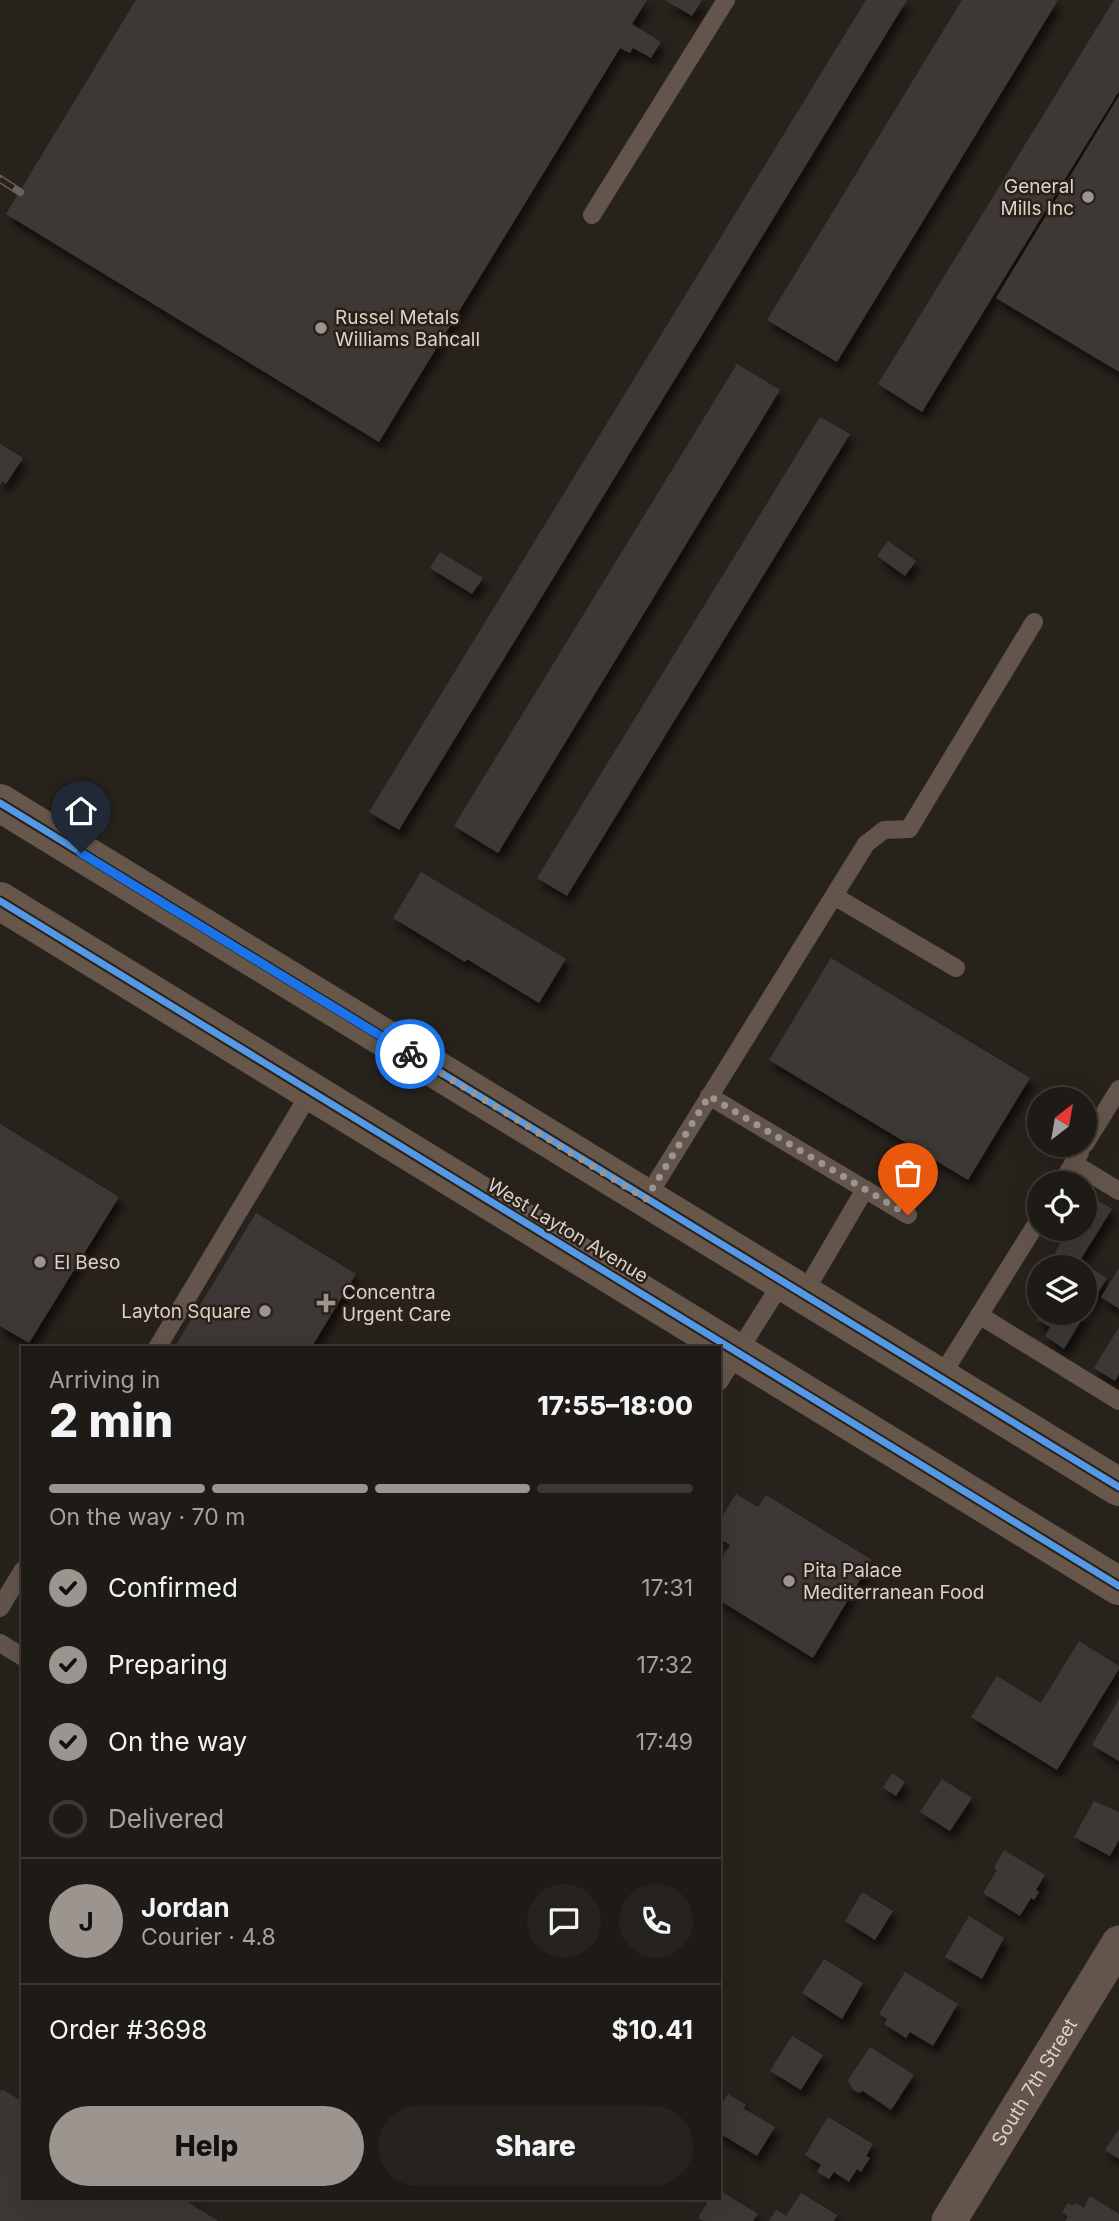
<!DOCTYPE html>
<meta charset="utf-8">
<style>
body{margin:0;font-family:Inter,sans-serif;background:#26231e;color:#f1f3f6;height:100vh;display:flex;flex-direction:column;font-size:26px;white-space:nowrap}
*{box-sizing:border-box;margin:0}
p{font-size:23px;color:#a1a1a0}
.icon{flex:none;width:38px;height:38px;fill:none;stroke:currentColor;stroke-width:2;stroke-linecap:round;stroke-linejoin:round}
.map{position:relative;flex:1;overflow:hidden}
.sheet{position:absolute;left:21px;top:1346px;width:700px;height:854px;display:flex;flex-direction:column;background:#1e1a15;border-radius:0px;box-shadow:0 7px 28px #0002,0 0 0 2px #3c3834}
.sheet>*{flex:none}
.needle{width:46px;rotate:31deg}
.buttons{position:absolute;left:1027px;top:1087px;display:grid;gap:14px}
.buttons a{display:grid;place-items:center;width:70px;height:70px;border-radius:50%;background:#1e1a15;box-shadow:0 7px 28px #0002,0 0 0 2px #3c3834;font-size:35px}
.pin{position:absolute;display:grid;place-items:center;width:60px;height:60px;color:#fff;margin:-72px -30px;border-radius:50% 50% 50% 0;rotate:-45deg;box-shadow:0 0 7px #0007}
.pin .icon{rotate:45deg}
.courier{position:absolute;display:grid;place-items:center;width:70px;height:70px;margin:-35px;border:5px solid #1a73e8;border-radius:50%;background:#fff;color:#222;box-shadow:0 2px 9px #0007}
.summary em{font-style:normal;font-weight:800}
.summary div{display:flex;flex-direction:column-reverse}
.summary{display:flex;align-items:center;justify-content:space-between;height:119px;padding:0 28px}
h1{font-size:46px;font-weight:800;line-height:52px}
.bar{display:grid;grid-template-columns:repeat(4,1fr);gap:10px 7px;align-content:center;height:84px;padding:0 28px}
.bar i{height:9px;border-radius:5px;background:#3c3834}
.bar .on{background:#9c958f}
.bar p{grid-column:span 4}
.line{display:flex;align-items:center;gap:18px;padding:0 28px;border-top:2px solid #3c3834}
.line div{flex:1}
.round{display:grid;place-items:center;flex:none;width:74px;height:74px;border-radius:37px;background:#26231e}
ol{padding:0 28px;list-style:none}
li{display:flex;align-items:center;gap:21px;height:77px}
li p{margin-inline-start:auto}
li .icon{padding:7px;border-radius:50%;background:#9c958f;color:#111;stroke-width:4}
li:last-child{color:#a1a1a0}
li i{width:38px;height:38px;border:4px solid #3c3834;border-radius:50%}
.action{display:flex;gap:14px;margin-top:auto;padding:14px 28px}
.action a{flex:1;height:80px;border-radius:42px;background:#9c958f;color:#111;font-size:28px;font-weight:800;line-height:80px;text-align:center}
.action a+a{background:#26231e;color:#f1f3f6}
.map>svg:first-child{display:block}
.building{fill:#3e3934;filter:url(#shadow)}
.lines{fill:none;stroke-linecap:round;stroke-linejoin:round}
.lane{stroke:#63554b;stroke-width:18}
.street{stroke:#63554b;stroke-width:35}
.secondary{stroke:#66574a;stroke-width:38}
.rail-casing{stroke:#69615a;stroke-width:8}
.rail{stroke:#2c2118;stroke-width:5;stroke-dasharray:16;stroke-linecap:butt}
.cycleway-casing{stroke:#2c2118;stroke-width:11}
.cycleway{stroke:#5399e6;stroke-width:7}
.done{stroke:#9c958f;stroke-width:7;stroke-dasharray:0 12.6}
.route{stroke:#1a73e8;stroke-width:9}
.poi-dot{fill:#9c958f;stroke:#2c2118;stroke-width:2.5}
.labels{text-anchor:middle;stroke-width:5;stroke-linejoin:round;paint-order:stroke}
.poi-label{font-size:19px;fill:#dad3cd;stroke:#2c2118;text-anchor:start}
.street-label{font-size:19px;fill:#dad3cd;stroke:#2c2118}
</style>
<div class="map">
<svg width="1119" height="2221" viewBox="0 0 1119 2221">
<defs>
<filter id="shadow"><feDropShadow dx="4.5" dy="8" stdDeviation="3.5" flood-color="#0009"/></filter>
</defs>
<rect width="100%" height="100%" fill="#28221c"/>
<g class="building">
<polygon points="136,0 647,0 632,24 661,42 651,58 633,48 630,53 620,48 379,442 6,214"/>
<polygon points="665,0 702,0 692,16"/>
<polygon points="866,0 907,0 399,830 369,812"/>
<polygon points="962,0 1058,0 837,362 767,320"/>
<polygon points="1114,0 1119,0 1119,91 922,412 878,384"/>
<polygon points="1119,96 1119,372 996,298"/>
<polygon points="737,364 780,390 498,853 454,826"/>
<polygon points="820,417 850,434 567,896 537,878"/>
<polygon points="0,444 23,458 6,484 2,481 0,485"/>
<polygon points="888,541 916,561 905,576 877,556"/>
<polygon points="440,552 483,578 472,594 430,568"/>
<polygon points="421,872 566,959 539,1003 467,959 465,962 393,918"/>
<polygon points="831,958 1030,1078 968,1180 769,1060"/>
<polygon points="0,1124 119,1197 29,1343 0,1326"/>
<polygon points="1090,1196 1112,1209 1076,1267 1049,1267 1047,1266 1070,1228 1085,1228 1085,1204"/>
<polygon points="256,1213 356,1274 311,1348 174,1348"/>
<polygon points="1088,1267 1107,1278 1064,1349 1045,1336 1050,1327 1037,1320 1041,1312 1085,1312 1085,1271"/>
<polygon points="1119,1268 1119,1309 1101,1297"/>
<polygon points="1119,1327 1119,1374 1115,1381 1094,1368"/>
<polygon points="736,1494 758,1507 766,1495 872,1560 813,1658 719,1600 719,1563 730,1545 719,1538 719,1522"/>
<polygon points="1079,1641 1119,1666 1119,1669 1057,1770 971,1717 997,1676 1041,1703"/>
<polygon points="1119,1699 1119,1761 1092,1745"/>
<polygon points="892,1773 905,1782 896,1796 883,1788"/>
<polygon points="942,1779 972,1798 950,1831 920,1812"/>
<polygon points="1094,1801 1119,1812 1119,1840 1110,1856 1074,1837"/>
<polygon points="1004,1850 1045,1875 1036,1890 1039,1892 1034,1900 1031,1898 1020,1916 983,1893 997,1870 994,1868"/>
<polygon points="862,1892 893,1911 875,1940 845,1921"/>
<polygon points="969,1916 1004,1938 982,1979 945,1957"/>
<polygon points="824,1959 863,1983 842,2019 802,1993"/>
<polygon points="905,1972 958,2004 933,2046 910,2032 906,2038 884,2024 887,2019 879,2014"/>
<polygon points="792,2036 823,2055 801,2090 770,2071"/>
<polygon points="870,2047 914,2075 891,2110 863,2091 859,2093 852,2089 848,2080"/>
<polygon points="2,2089 23,2102 23,2198 181,2198 218,2221 0,2221 0,2093"/>
<polygon points="728,2094 746,2105 743,2108 775,2127 757,2156 719,2133 719,2108"/>
<polygon points="828,2117 873,2144 866,2156 870,2158 861,2172 857,2169 849,2182 834,2172 829,2179 817,2172 821,2165 805,2155"/>
<polygon points="1119,2129 1119,2159 1105,2150"/>
<polygon points="719,2190 758,2214 753,2221 704,2221 698,2218 710,2198 719,2198"/>
<polygon points="801,2193 837,2215 834,2221 769,2221 776,2210 786,2216"/>
<polygon points="1090,2196 1119,2214 1119,2221 1065,2221 1068,2216 1062,2212 1068,2203 1073,2206 1075,2203 1084,2208"/>
</g>
<g class="lines">
<g class="lane">
<polyline points="592,215 726,0"/>
<polyline points="834,896 956,968"/>
<polyline points="709,1096 908,1215"/>
<polyline points="1085,1144 1119,1089"/>
<polyline points="1073,1163 1119,1191"/>
<polyline points="1061,1183 1080,1153"/>
<polyline points="646,1199 866,844 884,830 909,829 1034,622"/>
<polyline points="803,1295 865,1189"/>
<polyline points="979,1315 1119,1401"/>
<polyline points="157,1348 311,1091"/>
<polyline points="940,1378 1040,1218"/>
<polyline points="719,1382 782,1282"/>
<polyline points="0,1608 23,1570"/>
<polyline points="0,1643 23,1657"/>
</g>
<path class="street" id="s1" d="M949,2221L1119,1943"/>
<g class="secondary">
<polyline points="0,803 1119,1487"/>
<polyline points="0,901 1119,1586"/>
</g>
<g class="rail-casing">
<polyline id="rail" points="0,179 20,192"/>
</g>
<use href="#rail" class="rail"/>
<g class="cycleway-casing">
<g id="cycleway">
<polyline points="0,803 1119,1487"/>
<polyline points="0,901 1119,1586"/>
</g>
</g>
<use href="#cycleway" class="cycleway"/>
</g>
<g class="lines">
<polyline class="done" points="410,1054 646,1199 709,1096 908,1215"/>
<polyline class="route" points="81,853 410,1054"/>
</g>
<g class="poi-dot">
<circle cx="1088" cy="197" r="7"/>
<circle cx="321" cy="328" r="7"/>
<circle cx="40" cy="1262" r="7"/>
<path d="M322.5 1292.5h7v7h7v7h-7v7h-7v-7h-7v-7h7z"/>
<circle cx="265" cy="1311" r="7"/>
<circle cx="789" cy="1581" r="7"/>
</g>
<g class="labels">
<g class="poi-label">
<text x="1074" y="193" text-anchor="end">General<tspan x="1074" dy="22">Mills Inc</tspan></text>
<text x="335" y="324">Russel Metals<tspan x="335" dy="22">Williams Bahcall</tspan></text>
<text x="54" y="1269">El Beso</text>
<text x="342" y="1299">Concentra<tspan x="342" dy="22">Urgent Care</tspan></text>
<text x="251" y="1318" text-anchor="end">Layton Square</text>
<text x="803" y="1577">Pita Palace<tspan x="803" dy="22">Mediterranean Food</tspan></text>
</g>
<g class="street-label">
<text transform="translate(568 1230) rotate(31)" y="7">West Layton Avenue</text>
<text dy="7" stroke="none"><textPath href="#s1" startOffset="163">South 7th Street</textPath></text>
</g>
</g>
</svg>
<div class="buttons">
<a><svg class="needle" viewBox="-14 -14 28 28"><path d="M0-13l5 13h-10z" fill="#e53935"/><path d="M0 13l5-13h-10z" fill="#a1a1a0"/></svg></a>
<a><svg class="icon" aria-label="locate" viewBox="0 0 24 24"><circle cx="12" cy="12" r="6"/><path d="M12 2v4M12 18v4M2 12h4M18 12h4"/></svg></a>
<a><svg class="icon" aria-label="layers" viewBox="0 0 24 24"><path d="M12 4l9 5-9 5-9-5zM3 14l9 5 9-5"/></svg></a>
</div>
<div class="pin" style="left:908px;top:1215px;background:#ea580c"><svg class="icon" aria-label="bag" viewBox="0 0 24 24"><path d="M5 8h14l-1 12H6zM9 8a3 3 0 0 1 6 0"/></svg></div>
<div class="pin" style="left:81px;top:853px;background:#1f2937"><svg class="icon" aria-label="home" viewBox="0 0 24 24"><path d="M3 11l9-7 9 7M6 9v11h12V9"/></svg></div>
<div class="courier" style="left:410px;top:1054px"><svg class="icon" aria-label="bike" viewBox="0 0 24 24"><circle cx="6" cy="16" r="4"/><circle cx="18" cy="16" r="4"/><path d="M6 16l4-8h5l3 8M10 8l3 8H6M13 5h3"/></svg></div>
<section class="sheet">
<div class="summary"><div><h1>2 min</h1><p>Arriving in</p></div><em>17:55–18:00</em></div>
<div class="bar"><i class="on"></i><i class="on"></i><i class="on"></i><i></i><p>On the way · 70 m</p></div>
<ol>
<li><svg class="icon" aria-label="check" viewBox="0 0 24 24"><path d="M5 12l5 5 9-10"/></svg>Confirmed<p>17:31</p></li>
<li><svg class="icon" aria-label="check" viewBox="0 0 24 24"><path d="M5 12l5 5 9-10"/></svg>Preparing<p>17:32</p></li>
<li><svg class="icon" aria-label="check" viewBox="0 0 24 24"><path d="M5 12l5 5 9-10"/></svg>On the way<p>17:49</p></li>
<li><i></i>Delivered</li>
</ol>
<div class="line" style="height:126px"><b class="round" style="background:#9c958f;color:#111">J</b><div><b>Jordan</b><p>Courier · 4.8</p></div><a class="round"><svg class="icon" aria-label="chat" viewBox="0 0 24 24"><path d="M4 5h16v11H9l-5 4z"/></svg></a><a class="round"><svg class="icon" aria-label="phone" viewBox="0 0 24 24"><path d="M5 4h4l2 5-3 2q2 4 5 5l2-3 5 2v4C11 20 4 13 5 4z"/></svg></a></div>
<div class="line" style="height:91px"><div>Order #3698</div><b>$10.41</b></div>
<div class="action"><a>Help</a><a>Share</a></div>
</section>
</div>
